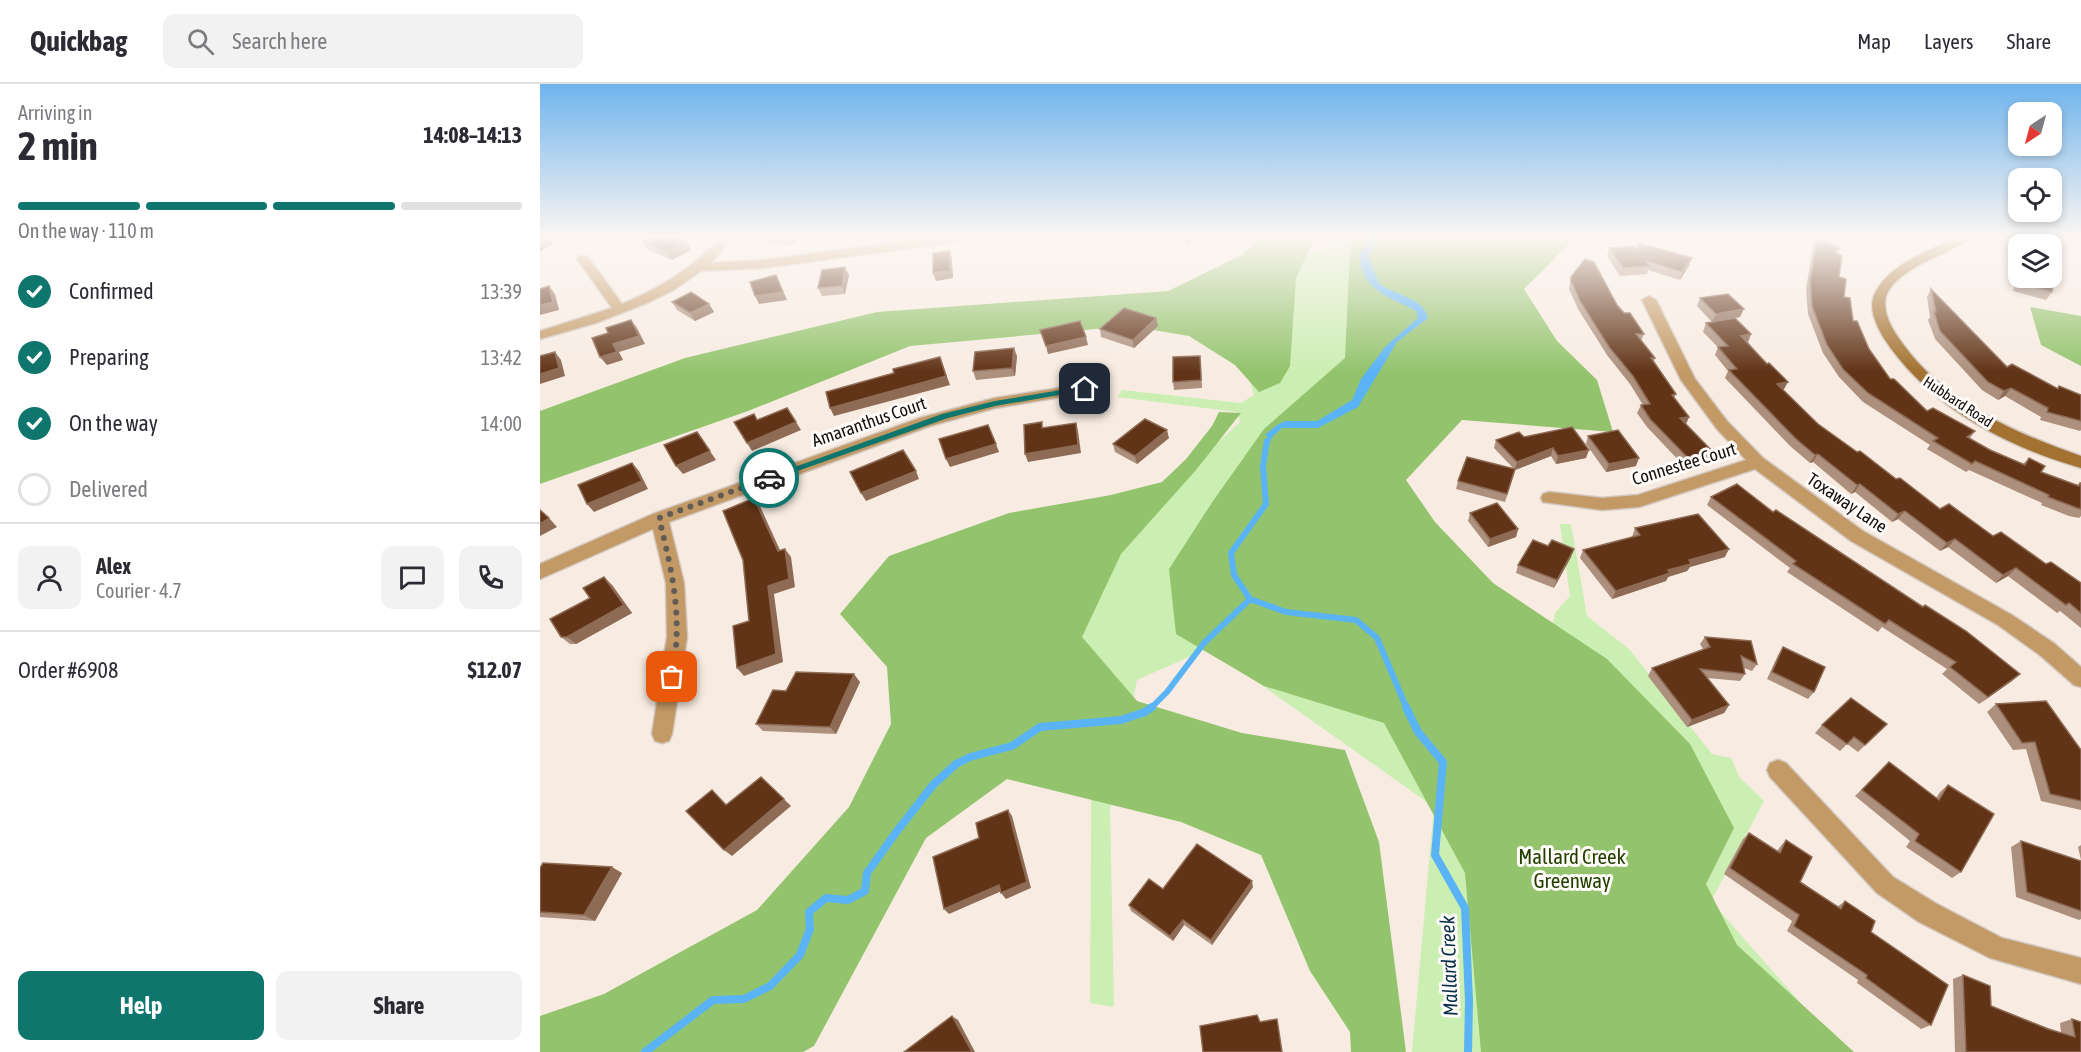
<!DOCTYPE html>
<meta charset="utf-8">
<style>
body{margin:0;font-family:"Asap Condensed",sans-serif;background:#f2f2f3;color:#2b2b33;height:100vh;display:flex;flex-direction:column;font-size:22px;white-space:nowrap}
*{box-sizing:border-box;margin:0}
p{font-size:20px;color:#7c7c81}
.icon{flex:none;width:33px;height:33px;fill:none;stroke:currentColor;stroke-width:2;stroke-linecap:round;stroke-linejoin:round}
.map{position:relative;flex:1;overflow:hidden}
.drawer{display:flex;flex-direction:column;background:#fff;width:540px}
.drawer>*{flex:none}
.needle{width:39px;rotate:216deg}
.fabs{position:absolute;left:1468px;top:18px;display:grid;gap:12px}
.fabs a{display:grid;place-items:center;width:54px;height:54px;border-radius:12px;background:#fff;box-shadow:0 3px 9px #0003;font-size:30px}
.pin{position:absolute;display:grid;place-items:center;width:51px;height:51px;color:#fff;margin:-26px;border-radius:12px;box-shadow:0 3px 9px #0006}
.courier{position:absolute;display:grid;place-items:center;width:60px;height:60px;margin:-30px;border:4px solid #0f766e;border-radius:50%;background:#fff;color:#222;box-shadow:0 2px 8px #0007}
.headline em{font-style:normal;font-weight:700}
.headline div{display:flex;flex-direction:column-reverse}
.headline{display:flex;align-items:center;justify-content:space-between;height:102px;padding:0 18px}
h1{font-size:39px;font-weight:700;line-height:45px}
.bar{display:grid;grid-template-columns:repeat(4,1fr);gap:9px 6px;align-content:center;height:72px;padding:0 18px}
.bar i{height:8px;border-radius:4px;background:#e1e1e2}
.bar .on{background:#0f766e}
.bar p{grid-column:span 4}
.line{display:flex;align-items:center;gap:15px;padding:0 18px;border-top:2px solid #e1e1e2}
.line div{flex:1}
.round{display:grid;place-items:center;flex:none;width:63px;height:63px;border-radius:12px;background:#f2f2f3}
ol{padding:0 18px;list-style:none}
li{display:flex;align-items:center;gap:18px;height:66px}
li p{margin-inline-start:auto}
li .icon{padding:6px;border-radius:50%;background:#0f766e;color:#fff;stroke-width:4}
li:last-child{color:#7c7c81}
li i{width:33px;height:33px;border:3px solid #e1e1e2;border-radius:50%}
.button{display:flex;gap:12px;margin-top:auto;padding:12px 18px}
.button a{flex:1;height:69px;border-radius:12px;background:#0f766e;color:#fff;font-size:24px;font-weight:700;line-height:69px;text-align:center}
.button a+a{background:#f2f2f3;color:#2b2b33}
header{display:flex;align-items:center;gap:36px;box-sizing:border-box;height:84px;padding:0 30px;background:#fff;border-bottom:2px solid #e1e1e2}
header strong{font-size:28px}
nav{display:flex;gap:33px;margin-inline-start:auto;font-size:21px}
.search{width:420px;height:54px;background:#f2f2f3;display:flex;align-items:center;gap:15px;box-sizing:border-box;padding:0 21px;border-radius:12px;color:#7c7c81;font-size:22px}
main{display:flex;flex:1;min-height:0}
.map>svg:first-child{display:block}
.green{fill:#cbeeb2}
.forest{fill:#93c46d}
.water{fill:#5ab3f5}
.lines{fill:none;stroke-linecap:round;stroke-linejoin:round}
.stream-far2{stroke:#5ab3f5;stroke-width:4.5}
.stream-far1{stroke:#5ab3f5;stroke-width:6}
.stream{stroke:#5ab3f5;stroke-width:8}
.street-casing{stroke:#d3c8c0;stroke-width:3}
.secondary-casing{stroke:#d3c8c0;stroke-width:3}
.street{fill:#c39a66;fill-rule:evenodd}
.secondary{fill:#a37230;fill-rule:evenodd}
.wall{fill:#ac907d}
.shaded-wall{fill:#8e6b55}
.building{fill:#613418;stroke:#8e6b55;stroke-width:1.5}
.route{fill:#0f766e}
.done{stroke:#625c56;stroke-width:6;stroke-dasharray:0 10.8}
.labels{text-anchor:middle;stroke-width:6;stroke-linejoin:round;paint-order:stroke}
.far-street-label{font-size:15px;fill:#120e0b;stroke:#fefbf9}
.street-label{font-size:18px;fill:#120e0b;stroke:#fefbf9}
.water-label{font-size:20px;font-style:italic;fill:#062e47;stroke:#fefbf9}
.near-park-label{font-size:21px;fill:#224000;stroke:#fefbf9}
</style>
<header>
<strong>Quickbag</strong>
<div class="search"><svg class="icon" aria-label="search" viewBox="0 0 24 24"><circle cx="10" cy="10" r="6"/><path d="M15 15l6 6"/></svg>Search here</div>
<nav><a>Map</a><a>Layers</a><a>Share</a></nav>
</header>
<main>
<section class="drawer">
<div class="headline"><div><h1>2 min</h1><p>Arriving in</p></div><em>14:08–14:13</em></div>
<div class="bar"><i class="on"></i><i class="on"></i><i class="on"></i><i></i><p>On the way · 110 m</p></div>
<ol>
<li><svg class="icon" aria-label="check" viewBox="0 0 24 24"><path d="M5 12l5 5 9-10"/></svg>Confirmed<p>13:39</p></li>
<li><svg class="icon" aria-label="check" viewBox="0 0 24 24"><path d="M5 12l5 5 9-10"/></svg>Preparing<p>13:42</p></li>
<li><svg class="icon" aria-label="check" viewBox="0 0 24 24"><path d="M5 12l5 5 9-10"/></svg>On the way<p>14:00</p></li>
<li><i></i>Delivered</li>
</ol>
<div class="line" style="height:108px"><a class="round"><svg class="icon" aria-label="person" viewBox="0 0 24 24"><circle cx="12" cy="8" r="4"/><path d="M4 21q1-7 8-7t8 7"/></svg></a><div><b>Alex</b><p>Courier · 4.7</p></div><a class="round"><svg class="icon" aria-label="chat" viewBox="0 0 24 24"><path d="M4 5h16v11H9l-5 4z"/></svg></a><a class="round"><svg class="icon" aria-label="phone" viewBox="0 0 24 24"><path d="M5 4h4l2 5-3 2q2 4 5 5l2-3 5 2v4C11 20 4 13 5 4z"/></svg></a></div>
<div class="line" style="height:78px"><div>Order #6908</div><b>$12.07</b></div>
<div class="button"><a>Help</a><a>Share</a></div>
</section>
<div class="map">
<svg width="1541" height="968" viewBox="0 0 1541 968">
<rect width="100%" height="100%" fill="#f8ece2"/>
<polygon class="green" points="786,153 833,153 812,327 991,644 1015,529 1030,512 1020,440 1031,440 1047,532 1089,565 1172,670 1191,674 1200,694 1224,717 1171,817 1294,957 1311,968 872,968 894,723 669,564 597,596 570,725 574,923 550,919 552,609 427,660 590,440 700,338 697,328 577,313 582,306 701,319 714,311 675,184 783,168"/>
<g class="forest">
<polygon points="723,153 775,153 756,194 750,282 740,299 719,308 695,281 649,252 589,242 370,262 208,327 0,400 0,327 145,274 337,228 628,207 702,171"/>
<polygon points="813,153 1036,153 984,205 1017,257 1057,296 1073,348 922,336 866,396 895,438 953,499 1067,575 1150,660 1194,744 1166,800 1197,861 1314,968 941,968 925,789 844,639 724,602 636,550 629,485 673,417 724,345 805,274 810,168"/>
<polygon points="1490,223 1541,232 1541,282 1501,261"/>
<polygon points="679,328 701,329 656,386 581,470 542,553 597,617 702,649 805,666 839,758 866,968 811,968 810,948 770,887 721,771 641,738 467,695 386,754 274,962 263,968 0,968 0,932 64,910 217,826 309,723 351,640 347,583 300,530 349,472 469,429 571,411 622,398 646,375 672,342"/>
</g>
<path class="water" d="M830,153H838L829,173L839,199C853,211 884,213 888,234L857,258L818,323L778,344H742L731,354L725,351L737,341L745,337H777L812,316L821,295L845,263L878,234L876,227C849,212 822,208 819,171Z"/>
<g class="lines">
<polyline class="stream-far2" points="727,359 732,348"/>
<g class="stream-far1">
<polyline points="727,357 723,382 726,420 691,469 694,491 710,515 746,528 816,536 837,554 867,625"/>
<polyline points="610,625 627,608 664,559 710,515"/>
</g>
<g class="stream">
<polyline points="866,623 878,648 903,678 895,771 925,824 929,917 928,968"/>
<polyline points="105,968 173,916 204,915 230,902 260,871 270,845 269,828 286,814 308,816 325,807 327,789 357,747 393,701 416,680 430,673 472,662 500,643 581,636 605,628 612,623"/>
</g>
<g class="street-casing">
<g id="street">
<path d="M181,153H194L171,179L223,176L397,153H430L424,157L223,184L161,187L132,207L107,219L56,239L0,255V247L72,224L37,175L39,172H47L82,220C121,204 153,184 181,153Z"/>
<polygon points="1109,212 1116,216 1155,295 1187,337 1223,374 1323,447 1472,531 1515,560 1541,583 1541,603 1534,601 1501,572 1458,541 1311,457 1215,385 1099,423 1062,426 1003,418 1001,414 1003,410 1009,408 1062,414 1098,411 1206,376 1177,345 1141,296 1102,216"/>
<polygon points="545,300 552,305 550,308 455,324 390,342 129,438 144,499 147,553 132,650 129,657 122,659 115,657 112,650 127,553 126,499 113,445 0,495 0,480 113,430 380,334 455,314"/>
<polygon points="1238,676 1246,679 1353,793 1397,820 1462,854 1541,874 1541,900 1450,874 1379,838 1337,809 1230,693 1227,686 1230,679"/>
</g>
</g>
<g class="secondary-casing">
<path id="secondary" d="M1417,153H1433C1427,159 1417,162 1410,166C1389,176 1362,187 1349,206C1340,221 1349,240 1358,253C1401,317 1470,347 1541,372V384C1465,362 1390,323 1345,256C1337,243 1327,224 1335,209C1349,180 1390,166 1417,153Z"/>
</g>
<use href="#street" class="street"/>
<use href="#secondary" class="secondary"/>
</g>
<g class="wall">
<polygon points="225,153 260,153 252,161 228,160"/>
<polygon points="1277,154 1300,164 1297,170 1299,193 1304,213 1313,237 1329,265 1350,295 1387,327 1435,347 1430,354 1450,366 1483,380 1489,374 1501,388 1537,401 1540,399 1541,399 1541,432 1539,434 1529,432 1501,421 1502,419 1429,386 1426,388 1387,365 1390,361 1323,318 1299,293 1283,269 1268,230 1266,205 1273,162"/>
<polygon points="102,157 147,158 151,166 132,176 107,165"/>
<polygon points="1069,164 1097,165 1149,182 1140,196 1108,186 1107,190 1080,192 1067,172"/>
<polygon points="1479,184 1479,194 1512,194 1512,208 1506,216 1473,207 1478,186"/>
<polygon points="309,191 305,210 282,212 278,204"/>
<polygon points="1031,193 1077,221 1084,229 1104,250 1101,257 1115,274 1114,277 1136,310 1134,314 1149,333 1146,341 1168,375 1144,382 1107,343 1097,329 1101,321 1103,321 1090,300 1067,271 1038,225 1029,205"/>
<polygon points="1391,205 1467,283 1517,305 1519,302 1541,311 1541,346 1540,347 1500,336 1501,333 1465,312 1458,316 1442,306 1395,255 1388,236 1390,233 1387,213"/>
<polygon points="1160,214 1200,233 1172,238 1157,222"/>
<polygon points="132,218 169,220 174,228 155,237 137,226"/>
<polygon points="616,234 618,242 594,264 561,253 560,245"/>
<polygon points="1166,239 1211,250 1208,258 1244,306 1278,340 1317,368 1400,425 1541,499 1541,544 1520,527 1517,529 1468,492 1456,499 1408,463 1400,467 1358,435 1352,438 1315,408 1311,410 1273,378 1270,379 1250,362 1185,294 1188,287 1175,271 1178,263 1163,248"/>
<polygon points="477,272 475,292 436,296 433,287"/>
<polygon points="661,280 662,304 634,306 633,298"/>
<polygon points="1048,352 1096,382 1066,388 1046,360"/>
<polygon points="984,353 1046,374 1016,380 1011,372 975,386 965,418 916,405 918,397 974,385 954,364 956,356"/>
<polygon points="629,354 597,380 575,368 573,360"/>
<polygon points="1171,413 1233,428 1472,597 1439,620 1402,590 1407,585 1342,543 1338,548 1247,488 1250,484 1167,421"/>
<polygon points="930,429 978,445 976,453 948,463 928,437"/>
<polygon points="1095,444 1185,473 1150,483 1147,487 1128,493 1126,497 1072,515 1040,474 1043,466 1092,453"/>
<polygon points="1031,473 1014,504 976,489 978,481"/>
<polygon points="72,501 92,529 36,560 30,560 21,553 50,514"/>
<polygon points="1165,553 1217,580 1212,587 1204,584 1205,590 1200,597 1167,594 1189,621 1184,629 1147,643 1108,592 1112,584 1163,565 1160,560"/>
<polygon points="1243,563 1274,608 1268,615 1227,595 1238,571"/>
<polygon points="320,598 296,650 223,647 216,640"/>
<polygon points="1456,620 1541,666 1541,726 1501,717 1486,665 1473,666 1447,628"/>
<polygon points="1347,640 1318,668 1307,660 1300,667 1275,649 1282,641"/>
<polygon points="1349,678 1396,714 1400,708 1408,701 1421,788 1412,794 1366,763 1370,757 1315,712"/>
<polygon points="1209,749 1237,767 1240,763 1246,756 1260,798 1297,823 1305,817 1331,848 1391,941 1381,945 1317,899 1318,896 1247,847 1252,837 1184,790 1203,755"/>
<polygon points="1481,757 1541,777 1541,835 1539,836 1476,813 1471,763"/>
<polygon points="1541,761 1541,776 1538,763"/>
<polygon points="0,784 82,789 55,837 0,833"/>
<polygon points="713,803 672,861 644,841 633,857 591,827 589,821 623,805"/>
<polygon points="1423,891 1451,922 1521,949 1520,939 1532,935 1541,968 1415,968 1413,895"/>
</g>
<g class="shaded-wall">
<polygon points="6,153 10,153 14,159 0,168 0,157"/>
<polygon points="249,153 260,153 252,161 248,154"/>
<polygon points="646,153 666,153 647,160"/>
<polygon points="147,158 151,166 132,176 127,168"/>
<polygon points="410,167 412,175 413,194 396,197 393,189"/>
<polygon points="1152,174 1149,182 1140,196 1142,188"/>
<polygon points="305,183 309,191 305,210 302,202"/>
<polygon points="236,191 247,216 219,220 215,212"/>
<polygon points="9,202 15,210 19,226 0,231 0,221"/>
<polygon points="169,220 174,228 155,237 150,229"/>
<polygon points="1204,225 1200,233 1172,238 1176,230"/>
<polygon points="616,234 618,242 594,264 593,256"/>
<polygon points="91,236 97,244 105,260 79,268 83,276 67,281 60,273 73,260"/>
<polygon points="1211,250 1208,258 1201,252"/>
<polygon points="546,253 548,261 508,270 506,262"/>
<polygon points="474,264 477,272 475,292 472,284"/>
<polygon points="15,268 21,276 25,292 0,300 0,290"/>
<polygon points="400,273 410,301 294,332 290,324"/>
<polygon points="1248,298 1243,307 1237,300"/>
<polygon points="1471,304 1465,312 1458,316 1464,307"/>
<polygon points="1149,333 1145,341 1140,334"/>
<polygon points="256,338 261,346 212,367 207,359"/>
<polygon points="536,339 538,347 541,369 488,378 485,370"/>
<polygon points="627,346 629,354 597,380 595,372"/>
<polygon points="157,348 176,376 143,390 136,382"/>
<polygon points="456,360 459,368 410,383 406,375"/>
<polygon points="1013,364 1011,372 975,386 965,418 977,378"/>
<polygon points="1049,366 1046,374 1016,380 1018,372"/>
<polygon points="1172,367 1168,375 1144,382 1148,374"/>
<polygon points="1278,370 1273,378 1270,379 1275,371"/>
<polygon points="1099,374 1096,382 1066,388 1069,380"/>
<polygon points="92,379 99,387 108,405 54,428 47,420"/>
<polygon points="376,387 379,395 326,417 321,409"/>
<polygon points="1320,400 1315,408 1311,410 1317,401"/>
<polygon points="214,414 220,422 244,475 238,467"/>
<polygon points="1365,427 1358,435 1352,438 1358,430"/>
<polygon points="9,434 17,443 0,452 0,440"/>
<polygon points="978,445 976,453 948,463 950,455"/>
<polygon points="1415,455 1408,463 1400,467 1407,459"/>
<polygon points="245,465 251,473 255,503 234,510 243,578 204,592 197,584 228,502"/>
<polygon points="1034,465 1031,473 1014,504 1017,496"/>
<polygon points="1189,465 1185,473 1150,483 1147,487 1128,493 1126,497 1072,515 1076,507 1128,486 1149,476"/>
<polygon points="1476,484 1468,492 1456,499 1463,491"/>
<polygon points="64,493 72,501 92,529 36,560 27,553"/>
<polygon points="314,590 320,598 296,650 290,643"/>
<polygon points="1480,590 1472,597 1439,620 1448,613"/>
<polygon points="1189,621 1184,629 1147,643 1152,636"/>
<polygon points="221,693 251,722 192,772 184,766"/>
<polygon points="468,726 472,732 491,804 466,815 461,809"/>
<polygon points="72,783 82,789 55,837 44,831"/>
<polygon points="712,797 713,803 672,861 671,856"/>
<polygon points="459,801 464,806 409,830 404,825"/>
<polygon points="643,836 644,841 633,857 630,852"/>
<polygon points="412,932 418,936 435,968 432,968"/>
</g>
<g class="building">
<polygon points="110,153 134,153 147,158 127,168 102,157"/>
<polygon points="1277,154 1300,164 1294,168 1302,172 1299,193 1306,195 1304,213 1310,214 1313,237 1317,237 1329,265 1350,295 1354,295 1387,327 1393,324 1435,347 1427,353 1450,366 1485,381 1489,374 1505,382 1501,388 1539,402 1540,399 1541,399 1541,425 1537,424 1508,413 1509,411 1435,377 1432,380 1393,357 1398,354 1328,309 1303,285 1287,261 1272,222 1270,197"/>
<polygon points="1099,159 1152,174 1142,188 1106,177 1110,182 1083,184 1069,164 1095,162 1097,165"/>
<polygon points="410,167 410,187 393,189 393,169"/>
<polygon points="1045,175 1054,178 1077,221 1084,229 1090,229 1104,250 1096,250 1115,274 1111,274 1136,310 1132,311 1149,333 1140,334 1172,367 1148,374 1110,335 1101,321 1110,320 1093,292 1069,263 1040,217 1031,197 1031,193"/>
<polygon points="305,183 302,202 278,204 282,186"/>
<polygon points="1512,186 1516,187 1512,208 1478,199 1480,194 1512,194"/>
<polygon points="236,191 243,208 215,212 210,198"/>
<polygon points="9,202 13,218 0,221 0,205"/>
<polygon points="1391,205 1467,283 1472,280 1518,305 1519,302 1541,311 1541,337 1507,328 1508,324 1471,304 1464,307 1448,298 1400,247 1394,228 1396,228"/>
<polygon points="151,208 169,220 150,229 132,218"/>
<polygon points="1188,210 1204,225 1176,230 1160,214"/>
<polygon points="584,224 616,234 593,256 560,245"/>
<polygon points="1195,234 1211,250 1201,252 1227,280 1229,279 1248,298 1237,300 1278,340 1317,368 1320,367 1356,395 1360,394 1400,425 1409,420 1453,452 1461,448 1506,480 1511,478 1541,499 1541,529 1529,519 1526,521 1476,484 1463,491 1415,455 1407,459 1365,427 1358,430 1320,400 1317,401 1278,370 1275,371 1255,354 1189,286 1197,285 1178,263 1188,262 1166,239"/>
<polygon points="91,236 99,252 73,260 77,268 60,273 52,254 68,249 66,244"/>
<polygon points="540,237 546,253 506,262 500,246"/>
<polygon points="474,264 472,284 433,287 435,268"/>
<polygon points="15,268 19,284 0,290 0,272"/>
<polygon points="660,272 661,296 633,298 633,273"/>
<polygon points="400,273 406,292 290,324 286,308 354,289 353,285"/>
<polygon points="247,324 256,338 207,359 194,338 214,330 217,336"/>
<polygon points="605,335 627,346 595,372 573,360"/>
<polygon points="502,338 502,344 536,339 538,361 485,370 484,341"/>
<polygon points="448,341 456,360 406,375 399,355"/>
<polygon points="1032,343 1049,366 1018,372 1013,364 977,378 956,356 979,348 984,353"/>
<polygon points="1078,346 1099,374 1069,380 1048,352"/>
<polygon points="157,348 170,367 136,382 124,361"/>
<polygon points="363,366 376,387 321,409 310,388"/>
<polygon points="927,373 975,385 967,410 918,397"/>
<polygon points="92,379 102,397 47,420 38,401"/>
<polygon points="1197,400 1233,428 1236,426 1383,523 1385,521 1426,547 1480,590 1448,613 1410,583 1416,578 1349,536 1345,540 1253,480 1256,477 1171,413"/>
<polygon points="214,414 238,467 245,465 249,495 228,502 236,570 197,584 193,542 209,537 203,476 183,427"/>
<polygon points="957,419 978,445 950,455 930,429"/>
<polygon points="0,426 9,434 0,440"/>
<polygon points="1158,430 1189,465 1149,476 1151,480 1128,486 1130,489 1076,507 1043,466 1100,451 1095,444"/>
<polygon points="993,456 1008,462 1012,456 1034,465 1017,496 978,481"/>
<polygon points="64,493 84,521 27,553 21,553 10,535 50,514 43,504"/>
<polygon points="1165,553 1211,557 1217,580 1201,572 1205,590 1160,585 1189,621 1152,636 1112,584 1170,563"/>
<polygon points="1243,563 1285,583 1274,608 1232,588"/>
<polygon points="256,588 314,590 290,643 216,640 233,606 246,607"/>
<polygon points="1311,614 1347,640 1325,661 1314,653 1307,660 1282,641"/>
<polygon points="1506,617 1541,666 1541,717 1510,710 1495,658 1482,659 1456,620"/>
<polygon points="1349,678 1399,716 1408,701 1454,730 1421,788 1375,757 1379,750 1322,706"/>
<polygon points="221,693 244,715 184,766 146,727 172,706 186,721"/>
<polygon points="468,726 487,798 461,809 459,801 404,825 393,773 439,754 436,739"/>
<polygon points="1209,749 1240,769 1246,756 1272,773 1260,798 1301,825 1305,817 1335,837 1331,848 1408,901 1391,941 1326,894 1327,891 1254,842 1259,831 1190,784"/>
<polygon points="1481,757 1541,777 1541,827 1487,808"/>
<polygon points="657,760 712,797 671,856 643,836 630,852 589,821 609,795 623,805"/>
<polygon points="3,779 72,783 44,831 0,828 0,784"/>
<polygon points="1423,891 1450,902 1451,922 1508,945 1535,953 1532,935 1541,938 1541,968 1426,968"/>
<polygon points="717,931 720,938 737,935 742,968 663,968 660,942"/>
<polygon points="412,932 432,968 364,968"/>
</g>
<linearGradient id="sky" x2="0" y2="1"><stop stop-color="#6fb4ed"/><stop offset="0.53" stop-color="#fcf6f2"/><stop offset="1" stop-color="#fcf6f2" stop-opacity="0"/></linearGradient>
<rect width="1541" height="288" fill="url(#sky)"/>
<polygon class="route" points="545,302 549,305 548,306 455,322 408,334 232,396 224,394 402,330 455,317"/>
<g class="lines">
<path class="done" d="M132,593C143,534 133,491 119,434L229,394"/>
</g>
<g class="labels">
<g class="far-street-label">
<text transform="translate(1418 318) rotate(33)" y="5">Hubbard Road</text>
</g>
<g class="street-label">
<text transform="translate(329 338) rotate(-19)" y="6">Amaranthus Court</text>
<text transform="translate(1144 380) rotate(-17)" y="6">Connestee Court</text>
<text transform="translate(1307 419) rotate(34)" y="6">Toxaway Lane</text>
</g>
<g class="water-label">
<text transform="translate(909 882) rotate(-92)" y="7">Mallard Creek</text>
</g>
<g class="near-park-label">
<text x="1032" y="780">Mallard Creek<tspan x="1032" dy="24">Greenway</tspan></text>
</g>
</g>
</svg>
<div class="fabs">
<a><svg class="needle" viewBox="-14 -14 28 28"><path d="M0-13l5 13h-10z" fill="#e53935"/><path d="M0 13l5-13h-10z" fill="#7c7c81"/></svg></a>
<a><svg class="icon" aria-label="locate" viewBox="0 0 24 24"><circle cx="12" cy="12" r="6"/><path d="M12 2v4M12 18v4M2 12h4M18 12h4"/></svg></a>
<a><svg class="icon" aria-label="layers" viewBox="0 0 24 24"><path d="M12 4l9 5-9 5-9-5zM3 14l9 5 9-5"/></svg></a>
</div>
<div class="pin" style="left:132px;top:593px;background:#ea580c"><svg class="icon" aria-label="bag" viewBox="0 0 24 24"><path d="M5 8h14l-1 12H6zM9 8a3 3 0 0 1 6 0"/></svg></div>
<div class="pin" style="left:545px;top:305px;background:#1f2937"><svg class="icon" aria-label="home" viewBox="0 0 24 24"><path d="M3 11l9-7 9 7M6 9v11h12V9"/></svg></div>
<div class="courier" style="left:229px;top:394px"><svg class="icon" aria-label="car" viewBox="0 0 24 24"><path d="M5 17H2v-5l4-1 3-4h7l3 4 3 1v5h-3M9 17h6M6 11h13"/><circle cx="7" cy="17" r="2"/><circle cx="17" cy="17" r="2"/></svg></div>
</div>
</main>
